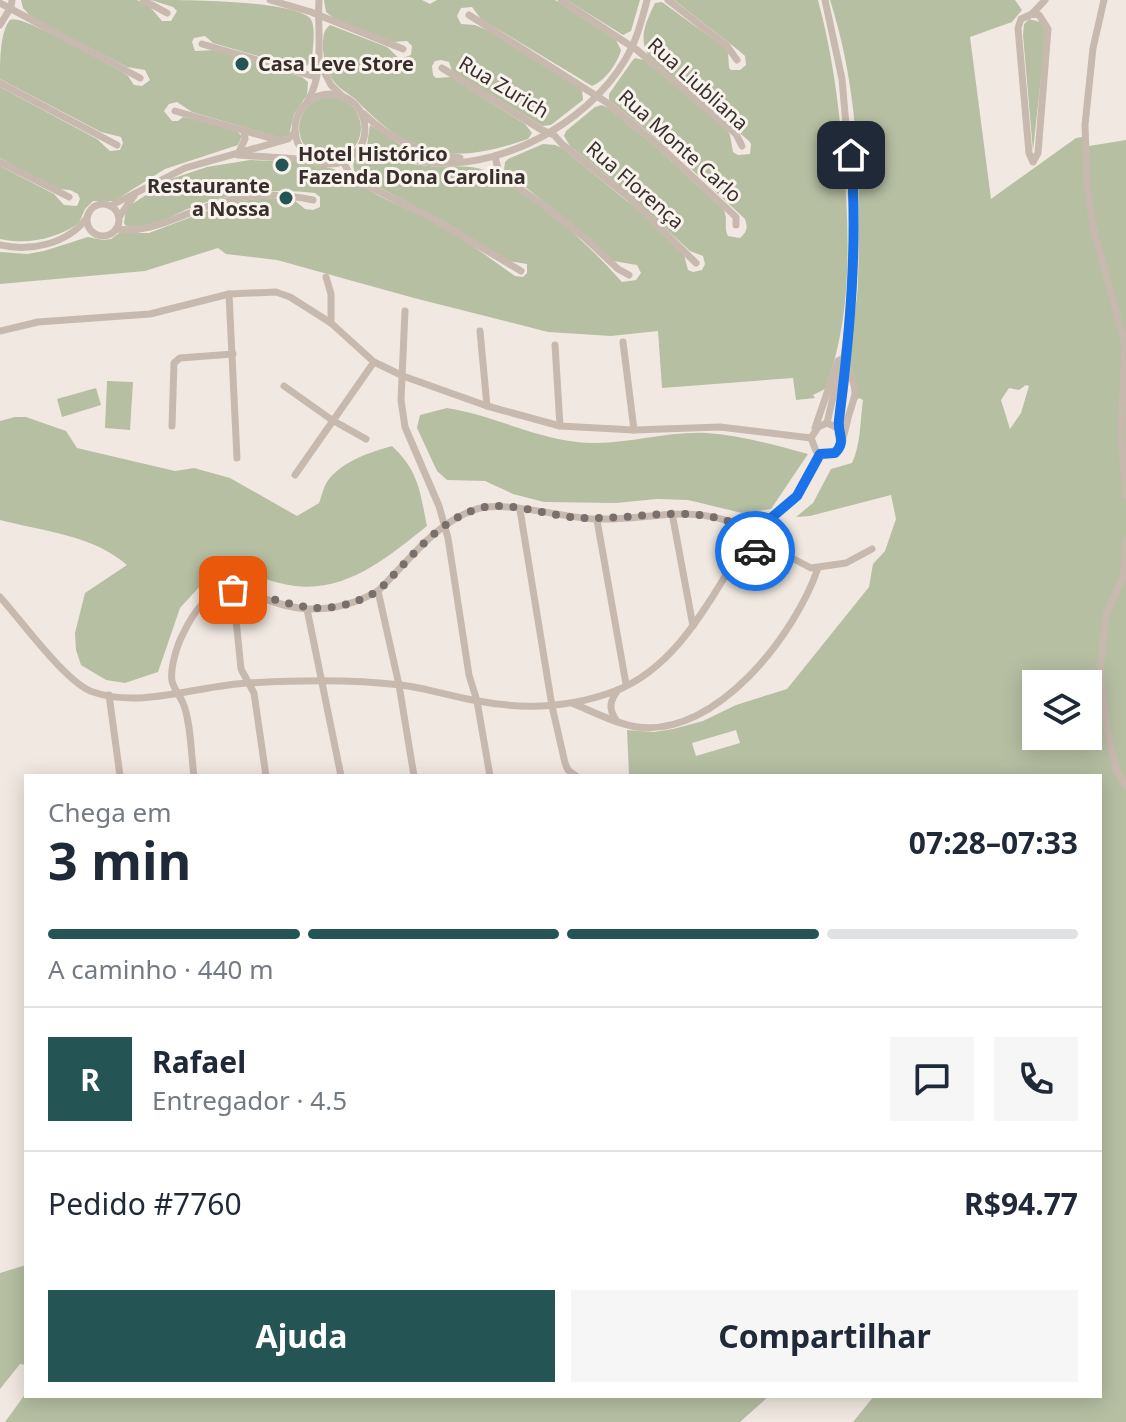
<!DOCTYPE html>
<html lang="pt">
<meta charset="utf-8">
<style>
body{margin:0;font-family:"Noto Sans",sans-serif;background:#f6f6f7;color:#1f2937;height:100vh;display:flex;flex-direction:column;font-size:30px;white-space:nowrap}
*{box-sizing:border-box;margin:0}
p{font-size:26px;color:#747a83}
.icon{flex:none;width:44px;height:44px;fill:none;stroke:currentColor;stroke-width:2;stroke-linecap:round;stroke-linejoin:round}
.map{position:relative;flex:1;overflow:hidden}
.side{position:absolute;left:24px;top:774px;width:1078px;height:624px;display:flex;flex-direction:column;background:#fff;border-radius:0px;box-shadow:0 4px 20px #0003}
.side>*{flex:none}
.buttons{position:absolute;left:1022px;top:670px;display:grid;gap:16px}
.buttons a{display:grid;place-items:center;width:80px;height:80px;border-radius:0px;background:#fff;box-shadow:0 4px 20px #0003;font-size:40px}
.pin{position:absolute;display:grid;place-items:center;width:68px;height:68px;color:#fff;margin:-34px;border-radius:16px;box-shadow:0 4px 12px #0006}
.courier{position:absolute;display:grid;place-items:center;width:80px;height:80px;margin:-40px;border:6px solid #1a73e8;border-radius:50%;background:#fff;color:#222;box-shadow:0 2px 10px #0007}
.headline em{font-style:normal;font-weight:700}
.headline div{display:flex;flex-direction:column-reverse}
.headline{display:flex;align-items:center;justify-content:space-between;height:136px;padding:0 24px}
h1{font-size:52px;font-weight:700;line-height:60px}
.bar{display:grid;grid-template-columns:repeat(4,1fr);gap:12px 8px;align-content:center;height:96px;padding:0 24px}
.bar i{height:10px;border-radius:6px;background:#e0e1e3}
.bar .selected{background:#255455}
.bar p{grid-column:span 4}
.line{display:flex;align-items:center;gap:20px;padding:0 24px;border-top:2px solid #e0e1e3}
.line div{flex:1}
.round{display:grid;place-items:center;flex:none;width:84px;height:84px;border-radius:0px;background:#f6f6f7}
.primary-button{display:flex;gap:16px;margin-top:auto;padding:16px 24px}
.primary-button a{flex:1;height:92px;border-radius:0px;background:#255455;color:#fff;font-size:32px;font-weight:700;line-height:92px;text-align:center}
.primary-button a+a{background:#f6f6f7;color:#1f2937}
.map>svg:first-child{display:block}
.green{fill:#b6bfa2;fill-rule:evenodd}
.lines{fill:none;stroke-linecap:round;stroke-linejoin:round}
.minor{stroke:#c8b9ae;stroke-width:7}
.done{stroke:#79706b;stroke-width:8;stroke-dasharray:0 14.4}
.route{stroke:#1a73e8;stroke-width:10}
.poi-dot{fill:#255455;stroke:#f9f3ed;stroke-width:3}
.labels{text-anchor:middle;stroke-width:6;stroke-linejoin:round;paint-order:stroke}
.poi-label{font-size:20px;font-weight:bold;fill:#382f2c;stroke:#f9f3ed;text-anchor:start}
.street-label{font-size:20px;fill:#382f2c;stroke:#f9f3ed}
</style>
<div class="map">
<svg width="1126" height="1422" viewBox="0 0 1126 1422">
<rect width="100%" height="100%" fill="#f1e9e1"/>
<g class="green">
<path d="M21,0H137L151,8L162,21H171L177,11L173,7L151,0C184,0 289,0 310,18C317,27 312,50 312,61L303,69L213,43L205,36L194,38L192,42L195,51L215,50L302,77L308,82L307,95L294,114L289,135L281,138L192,112L177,102L169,104L164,111L172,121H178L183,117L234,129L242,136L238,145L165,169L114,201H93L85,209L79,223C56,239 28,245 0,239V166L54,194L64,205L77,206L80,199L78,194L70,190L56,189L0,158V87L97,139L110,151L120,150L123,143L121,137L101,132L0,79C0,62 0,31 10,20C21,13 106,64 122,72L128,76L134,85L142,86L150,80L145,70L127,67L31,17L23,8Z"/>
<path d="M324,0H422L430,4L437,0H555L616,40L621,50C618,63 604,82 592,86L481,19L472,7L461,8L457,16L461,24L475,25L500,36L582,89L583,100L551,125L542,126L452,71L449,62L441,60L435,61L432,66L433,75L436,78L451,77L525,124L532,133L528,139C496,150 464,159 430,150C398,141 377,121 354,98C349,94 343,91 339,87C327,76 322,58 323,41C324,33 324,30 330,25L387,47L400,59L411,55L412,46L407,41L393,42L335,19L326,12Z"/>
<polygon points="567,0 640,0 631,31 623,35"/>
<path d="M674,0H818C832,52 838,99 843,152C849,229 854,314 825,389L813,395L815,398L796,400L793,378L662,388L658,331L611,336L548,332L414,298L277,260L226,254L218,248L145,271L0,284V252L27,254L44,251L88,237L103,240L111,239L119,233H149L228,203L262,198L294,200L305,209L313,210L320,207V197L315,193C276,188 234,192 197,205C174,214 152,230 126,226L124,223L126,208L171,179L207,167L250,160L304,162L334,169L379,196L424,217L463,239L515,276L523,277L527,273V264L508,261L452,226L356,175C350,163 354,154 367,152C387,159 407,164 428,166C444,168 461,165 477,168C519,177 594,250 622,282L636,280L641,273L637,265L613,261L577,228L504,170L505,162L508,159L543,144L555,145L562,148L639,211L684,255L688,270L693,272L702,270L705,264L703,256L690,251L616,183L570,146L564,136L566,131L595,107L602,105L608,108L658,149L723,209C729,218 723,227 728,236L740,238C747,232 748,228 745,219L675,154L609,100V94L632,61L635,58L644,60L726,128L730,135L733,152L738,155L750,154L751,144L749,141L650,58C637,39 646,22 655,3L662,2L724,47L728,53L729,68L731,70H740L746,65L745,56L738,50Z"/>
<path d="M830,0H1015L1022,10L1012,22L970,37L991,199L1076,138L1088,136L1089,146L1126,140V1422H853L874,1396H1100V776H629L627,730L654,732L673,729L703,721L736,705L787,689L869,587L873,564L885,551L896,519L891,495L810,516L796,517L813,503L831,469L852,463C861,444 860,421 863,400L859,398L856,401C856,386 851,373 850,359C849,333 858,306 858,279C861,184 859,91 830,0ZM1026,385L1029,386L1021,413L1010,429L1001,400L1009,388L1019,390ZM1036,684H1088V736H1036ZM736,730L740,743L696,756L692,743Z"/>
<polygon points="1029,19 1040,22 1046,32 1033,151 1023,35 1024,24"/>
<circle cx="330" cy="128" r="31"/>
<polygon points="370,125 407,149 448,160 440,161 380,151 367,145"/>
<polygon points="107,381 133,382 130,430 105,428"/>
<polygon points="96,388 101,405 62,417 57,399"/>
<path d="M447,408C492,415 532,437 577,442C621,447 663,431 706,433C740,435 775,445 808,454L771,509L742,513L688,500L657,499L616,503L544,502L513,494L485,481L447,480L437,471L417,428L420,415Z"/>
<path d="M15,417H26L66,431L77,448L175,471L194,468L230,478L297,516L319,503C322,495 324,485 329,479C344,461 370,452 392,446C419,471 420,492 427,526C388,557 348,592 295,586C268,583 242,569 217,562L212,573L180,608L158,672L125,683L106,680L81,665L76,650L75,633L85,593L127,565C93,535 42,531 0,520V421Z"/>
<polygon points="26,1265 26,1365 20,1364 0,1389 0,1273"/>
<polygon points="26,1393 26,1396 769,1396 740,1422 5,1422"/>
</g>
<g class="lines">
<g class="minor">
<polyline points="143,0 167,13"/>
<polyline points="270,0 311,12 403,49"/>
<polyline points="561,0 637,50 736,134 742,146"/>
<polyline points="668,0 727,46 737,60"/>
<polyline points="825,0 842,79 853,206 853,285 844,358 846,378 838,428"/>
<polyline points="1104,0 1093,48 1085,125 1087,185 1093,227 1125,344 1121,436 1126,495"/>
<polyline points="0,3 140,78"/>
<polygon points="1032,14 1039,15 1048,29 1038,153 1033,162 1029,153 1018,28 1021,19"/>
<polyline points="1032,14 1045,0"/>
<polyline points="469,15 606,102 664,150 736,217 736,225"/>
<polyline points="0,25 11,7 12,0"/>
<polyline points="202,44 316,77"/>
<polyline points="319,62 331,85 341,95"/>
<polyline points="442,68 540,129 554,135 562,144 628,197 696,263"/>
<polyline points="0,83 117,145"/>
<circle cx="330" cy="129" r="35"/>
<path d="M308,100C325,73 317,31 319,0"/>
<polyline points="175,111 277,140"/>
<path d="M364,114C391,141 423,153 460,158"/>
<polyline points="239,152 245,139 244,129"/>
<path d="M357,152C369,147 416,162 435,163C511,167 599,116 632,47C639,32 643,16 647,0"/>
<polyline points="238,155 314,160"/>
<polyline points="495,156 499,174 542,204 585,238 618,269 629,275"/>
<polyline points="343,161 349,173 358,181 432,218 521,271"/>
<polyline points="0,162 69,197"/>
<circle cx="103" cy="220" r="16"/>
<polyline points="110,206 185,168 288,139 295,132"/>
<polyline points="119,217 134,196"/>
<path d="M116,229C146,233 168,221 195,211C234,195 271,191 313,200"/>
<path d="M0,245C30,252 67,244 86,219"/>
<polyline points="326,277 331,294 331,323"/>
<polyline points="229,294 237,458"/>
<polyline points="405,311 401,400 405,427 439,506 448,538 469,675 477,701 490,776"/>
<polyline points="0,331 38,322 150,314 229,294 276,292 290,297 331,323 374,362 403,376 487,406 560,426 634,430 720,427 811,438"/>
<polyline points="480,331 487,406"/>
<polyline points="623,342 634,430"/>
<polyline points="555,345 560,426"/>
<polyline points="284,386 332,420 366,439"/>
<polyline points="827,423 840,367"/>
<polyline points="172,426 174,363 180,358 233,354"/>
<polyline points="815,428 838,361 844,358"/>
<path d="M843,440L838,428L827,423L818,427L811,438L816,451C840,465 844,435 848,418C850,410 854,401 855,393C855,384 851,375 848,367"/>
<polyline points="295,475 374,362"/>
<polyline points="520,510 552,706 565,763 568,770 576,776"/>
<polyline points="672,513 693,626"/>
<circle cx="752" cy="535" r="16"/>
<polyline points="597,520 626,684"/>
<polyline points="764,524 797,496 820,454"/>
<polyline points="1126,540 1123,577 1106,615 1100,671 1107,728 1117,772 1126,786"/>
<polyline points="765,544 811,568 846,563 872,549"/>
<polyline points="233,590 241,669 254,693 266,776"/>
<polyline points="378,591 399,685 414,776"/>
<path d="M0,597C21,620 66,683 93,692C142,709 199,685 249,683C299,680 351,679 401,685C427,688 452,697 478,701C525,710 570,708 615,691C677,667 709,601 742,549"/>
<polyline points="307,609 341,776"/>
<polyline points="109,695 120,776"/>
<path d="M574,704C594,712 616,724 637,727C717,738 796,633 818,568"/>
<path d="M616,720C608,708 610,701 618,690"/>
<path d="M194,776C191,755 191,722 183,703C180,696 174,689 172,681C170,668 177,645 183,634C220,556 252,606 307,609C332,610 357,603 378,591C408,562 434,524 474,510C503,499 562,518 595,519C647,521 688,503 739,525"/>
</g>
</g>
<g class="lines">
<path class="done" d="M233,590C291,599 317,625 378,591C408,562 434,524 474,510C503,499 542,514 571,517C628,523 684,502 739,525C731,539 739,552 755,551"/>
<path class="route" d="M755,551C768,546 771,535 764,524L797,496L820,454L835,453C847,441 837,434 839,420C850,332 858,243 851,155"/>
</g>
<g class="poi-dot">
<circle cx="242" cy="64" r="8"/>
<circle cx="282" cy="165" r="8"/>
<circle cx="286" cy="198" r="8"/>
</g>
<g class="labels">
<g class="poi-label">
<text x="258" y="71">Casa Leve Store</text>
<text x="298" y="161">Hotel Histórico<tspan x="298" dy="23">Fazenda Dona Carolina</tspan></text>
<text x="270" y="193" text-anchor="end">Restaurante<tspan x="270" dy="23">a Nossa</tspan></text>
</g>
<g class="street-label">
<text transform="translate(698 84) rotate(42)" y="7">Rua Liubliana</text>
<text transform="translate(504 87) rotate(31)" y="7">Rua Zurich</text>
<text transform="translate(680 146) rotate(42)" y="7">Rua Monte Carlo</text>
<text transform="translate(635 185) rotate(41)" y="7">Rua Florença</text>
</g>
</g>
</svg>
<div class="buttons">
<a><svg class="icon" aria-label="layers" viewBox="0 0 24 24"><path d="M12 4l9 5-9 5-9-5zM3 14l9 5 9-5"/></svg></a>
</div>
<div class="pin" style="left:233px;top:590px;background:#ea580c"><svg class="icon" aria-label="bag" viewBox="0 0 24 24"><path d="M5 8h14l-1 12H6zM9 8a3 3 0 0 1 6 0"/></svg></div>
<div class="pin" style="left:851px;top:155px;background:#1f2937"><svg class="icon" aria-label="home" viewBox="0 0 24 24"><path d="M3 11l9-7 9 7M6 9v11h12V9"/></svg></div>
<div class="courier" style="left:755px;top:551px"><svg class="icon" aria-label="car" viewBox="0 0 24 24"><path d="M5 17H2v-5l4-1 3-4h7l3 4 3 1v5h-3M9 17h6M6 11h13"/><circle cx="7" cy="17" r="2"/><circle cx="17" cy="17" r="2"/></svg></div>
<section class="side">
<div class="headline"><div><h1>3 min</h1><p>Chega em</p></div><em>07:28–07:33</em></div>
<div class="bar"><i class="selected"></i><i class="selected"></i><i class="selected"></i><i></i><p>A caminho · 440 m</p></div>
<div class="line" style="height:144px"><b class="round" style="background:#255455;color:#fff">R</b><div><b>Rafael</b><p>Entregador · 4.5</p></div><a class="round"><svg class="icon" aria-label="chat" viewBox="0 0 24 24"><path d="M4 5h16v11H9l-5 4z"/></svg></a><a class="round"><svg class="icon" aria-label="phone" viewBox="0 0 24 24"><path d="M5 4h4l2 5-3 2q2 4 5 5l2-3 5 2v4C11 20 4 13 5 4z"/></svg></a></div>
<div class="line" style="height:104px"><div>Pedido #7760</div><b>R$94.77</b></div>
<div class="primary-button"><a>Ajuda</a><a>Compartilhar</a></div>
</section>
</div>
